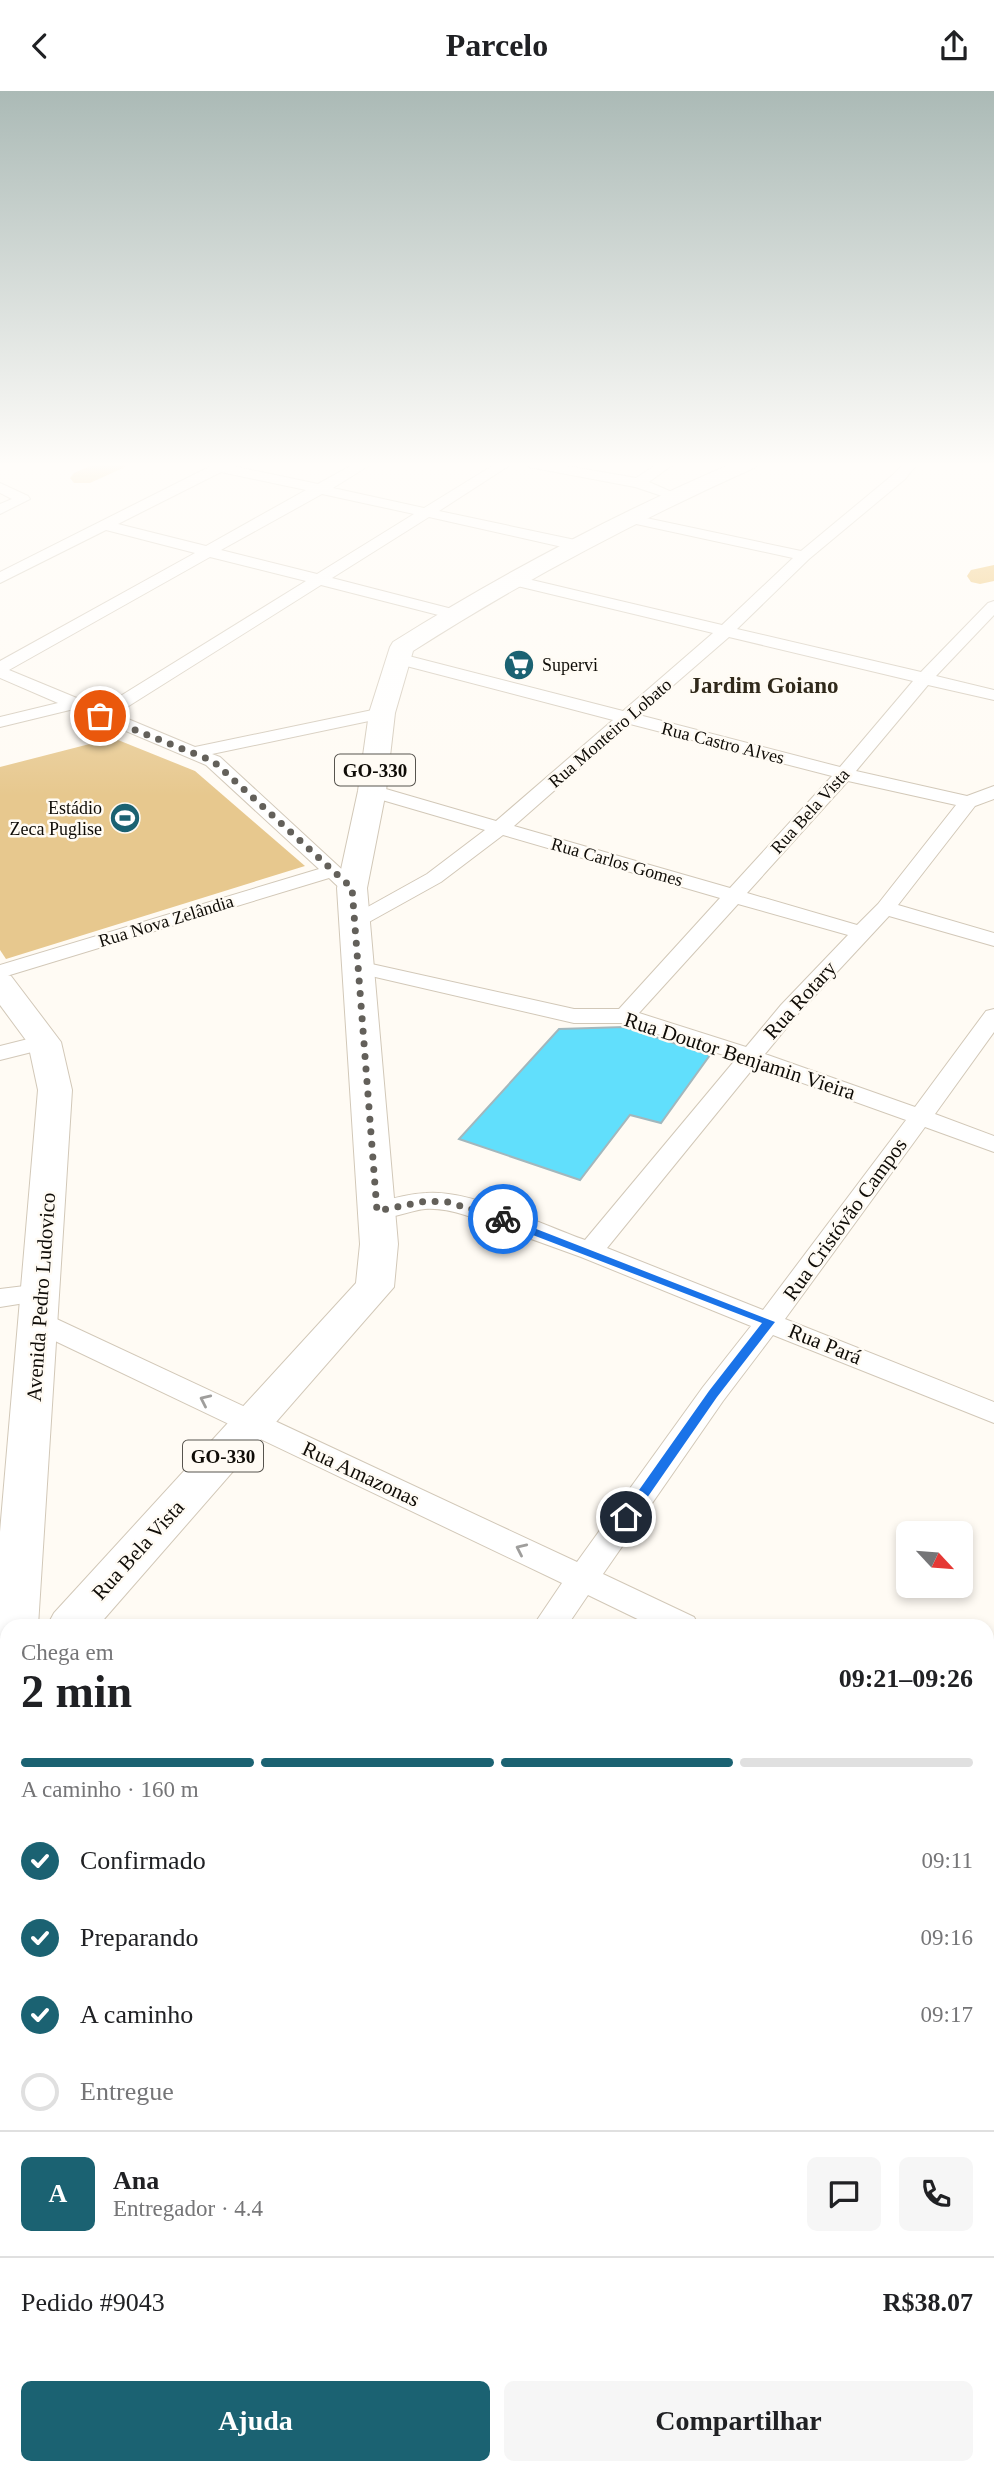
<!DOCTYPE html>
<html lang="pt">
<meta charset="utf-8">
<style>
body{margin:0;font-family:Georgia,serif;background:#f6f6f6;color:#202124;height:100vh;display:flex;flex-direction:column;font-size:26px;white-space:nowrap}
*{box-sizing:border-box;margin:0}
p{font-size:23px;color:#757577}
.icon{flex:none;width:38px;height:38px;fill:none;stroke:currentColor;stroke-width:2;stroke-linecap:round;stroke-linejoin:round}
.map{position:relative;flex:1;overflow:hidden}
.panel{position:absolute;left:0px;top:1528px;width:994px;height:856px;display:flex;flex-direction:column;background:#fff;border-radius:21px 21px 0 0;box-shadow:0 4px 10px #0003}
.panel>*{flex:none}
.needle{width:46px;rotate:116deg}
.fabs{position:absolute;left:896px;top:1430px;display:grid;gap:14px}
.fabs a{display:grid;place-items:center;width:77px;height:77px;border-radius:10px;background:#fff;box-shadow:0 4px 10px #0003;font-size:35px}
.pin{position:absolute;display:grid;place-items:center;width:60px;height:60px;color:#fff;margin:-30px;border:4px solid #fff;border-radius:50%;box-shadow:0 2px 7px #0007}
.courier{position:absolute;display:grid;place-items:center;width:70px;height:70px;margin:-35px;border:5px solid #1a73e8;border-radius:50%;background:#fff;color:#222;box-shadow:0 2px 9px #0007}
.overview em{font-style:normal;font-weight:800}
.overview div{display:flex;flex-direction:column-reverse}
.overview{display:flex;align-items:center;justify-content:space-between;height:119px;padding:0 21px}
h1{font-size:46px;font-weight:800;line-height:52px}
.bar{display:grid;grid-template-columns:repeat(4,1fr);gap:10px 7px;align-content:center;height:84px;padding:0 21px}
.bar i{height:9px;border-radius:5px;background:#e0e0e0}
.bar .selected{background:#1b6272}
.bar p{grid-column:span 4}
.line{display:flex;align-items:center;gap:18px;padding:0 21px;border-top:2px solid #e0e0e0}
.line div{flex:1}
.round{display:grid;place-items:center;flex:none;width:74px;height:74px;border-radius:10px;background:#f6f6f6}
ol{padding:0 21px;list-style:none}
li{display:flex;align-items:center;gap:21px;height:77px}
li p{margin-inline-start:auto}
li .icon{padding:7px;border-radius:50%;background:#1b6272;color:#fff;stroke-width:4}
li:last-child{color:#757577}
li i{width:38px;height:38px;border:4px solid #e0e0e0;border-radius:50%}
.primary-button{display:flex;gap:14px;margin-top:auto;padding:14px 21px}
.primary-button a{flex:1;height:80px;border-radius:10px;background:#1b6272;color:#fff;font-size:28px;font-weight:800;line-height:80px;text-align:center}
.primary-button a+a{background:#f6f6f6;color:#202124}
header{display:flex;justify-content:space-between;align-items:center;height:91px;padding:0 21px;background:#fff;font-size:32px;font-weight:800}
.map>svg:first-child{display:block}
.green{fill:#e7c88e}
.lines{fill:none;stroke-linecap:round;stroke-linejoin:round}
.river{fill:#efc26a;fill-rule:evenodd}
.building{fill:#61dffc;stroke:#a2b7bd;stroke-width:2}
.minor-casing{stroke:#d2c8b8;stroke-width:2}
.tertiary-casing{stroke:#d2c8b8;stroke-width:2}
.primary-casing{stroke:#d2c8b8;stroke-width:2}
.minor{fill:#fff;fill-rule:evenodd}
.tertiary{fill:#fff;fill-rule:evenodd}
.primary{fill:#fff;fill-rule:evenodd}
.oneway{stroke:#9f9e9c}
.route{fill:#1a73e8}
.done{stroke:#63605a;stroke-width:7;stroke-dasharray:0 12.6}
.labels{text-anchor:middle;stroke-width:5;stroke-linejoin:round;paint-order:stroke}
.far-poi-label{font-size:18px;fill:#0f0c07;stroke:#fffbf4;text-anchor:start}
.far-street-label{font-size:18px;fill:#0f0c07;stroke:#fffbf4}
.shield{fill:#fffbf4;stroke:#57544e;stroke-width:2}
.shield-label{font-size:19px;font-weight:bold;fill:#0f0c07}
.street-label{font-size:21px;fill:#0f0c07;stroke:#fffbf4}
.far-district-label{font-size:23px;font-weight:bold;fill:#30291b;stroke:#fffbf4}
</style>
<header><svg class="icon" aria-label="back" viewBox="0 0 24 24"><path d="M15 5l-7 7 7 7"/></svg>Parcelo<svg class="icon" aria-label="share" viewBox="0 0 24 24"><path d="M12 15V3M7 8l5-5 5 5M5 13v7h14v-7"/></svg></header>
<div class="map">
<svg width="994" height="2382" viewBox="0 0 994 2382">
<rect width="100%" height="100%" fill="#fffbf4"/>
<polygon class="green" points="113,647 195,680 305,775 6,868 0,859 0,676"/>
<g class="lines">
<g class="river">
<polygon points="97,372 127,372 123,377 90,392 74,392 70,387 74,382"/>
<polygon points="994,474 994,490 980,493 971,491 967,485 971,479"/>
</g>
</g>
<polygon class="building" points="625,936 710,964 661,1032 630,1024 580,1089 459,1048 559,938"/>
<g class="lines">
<g class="minor-casing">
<g id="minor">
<path d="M217,372H234L232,375L318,393L356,372H373L333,397L424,417L497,372H513L439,420L580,450L588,455L580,460L429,426L332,487L460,520L462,523L460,526L454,528L321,494L116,623L195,656L382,617L388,618L391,622L388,626L212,663L220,666L362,797L359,801C345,805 339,796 329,787L0,887V874L319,778L206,674L74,618L0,636V626L58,612L0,587V570L195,462L106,439L0,492V481ZM221,381L306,399L206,455L118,433ZM322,403L414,423L317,483L221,459ZM210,466L306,490L101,617L9,579Z"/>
<polygon points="522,372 550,372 636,387 659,372 675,372 649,391 681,405 674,409 635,396 529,376"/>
<path d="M904,372H918L905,388L809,468L737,538L921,581L988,512L994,510V524L936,585L994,599V609L928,594L856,680L967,705L994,695V708L975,715L898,814L994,842V855L889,825L797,924L765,963L915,1016L986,920L994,918V941L935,1023L994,1045V1061L925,1036L785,1228L994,1311V1332L773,1244L723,1310L603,1483L694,1526L699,1535H652L588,1504L567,1535H533L562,1492L30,1238L26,1231L30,1224L39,1222L48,1224L577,1471L703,1296L751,1235L581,1166L465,1124C452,1120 439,1117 425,1118C406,1120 387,1131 368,1126L364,1120L368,1114C386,1109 407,1103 426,1102C469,1098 543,1134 585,1149L736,968L623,932H574L358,882L350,881L347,876L350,871L358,870L574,918H619L720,807L503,744L441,791L360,836H346L343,832L346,828L427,783L485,739L365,704L363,700L365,696H379L496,730L613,629L391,571L389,567L397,562L623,620L713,542L509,493L507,490L509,487L515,485L722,534L793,467L627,431L625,428L627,425L632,424L801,460L895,382ZM729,546L913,590L840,676L639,624ZM630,633L832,685L730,797L514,735ZM848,690L956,714L878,813L857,834L747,802ZM738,813L848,844L781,914L746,956L639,922ZM755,975L906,1029L763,1219L607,1157Z"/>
<polygon points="0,392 28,405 30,408 0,423 0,413 12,408 0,402"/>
<polygon points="44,944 52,946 55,951 52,956 0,969 0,955"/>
<polygon points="41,1193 50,1196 54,1202 50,1208 0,1216 0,1198"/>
<polygon points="994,1646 994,1687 987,1690 987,1648"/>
<polygon points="987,2183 994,2186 994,2229 987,2226"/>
<polygon points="0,2214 7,2217 7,2261 0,2258"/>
<polygon points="163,2376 212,2376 214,2382 165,2382"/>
<polygon points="632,2376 677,2376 675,2382 630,2382"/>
</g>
</g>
<g class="tertiary-casing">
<polygon id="tertiary" points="7,1587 7,1625 0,1627 0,1589"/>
</g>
<g class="primary-casing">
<g id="primary">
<path d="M733,372H759L756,376C638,429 522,490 413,560L395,622L386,700L367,797L398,1153L394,1196L98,1535H47L54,1522L356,1192L360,1153L337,797L358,700L369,622L390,556L393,551C500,484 617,422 733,372Z"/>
<polygon points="0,882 11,885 61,951 72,999 38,1535 7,1535 7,1551 0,1549 0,1441 38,999 28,952 0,914"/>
<polygon points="7,1659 7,1831 0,1834 0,1662"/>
</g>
</g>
<use href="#minor" class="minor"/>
<use href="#tertiary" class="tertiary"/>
<use href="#primary" class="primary"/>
</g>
<defs><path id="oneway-chevron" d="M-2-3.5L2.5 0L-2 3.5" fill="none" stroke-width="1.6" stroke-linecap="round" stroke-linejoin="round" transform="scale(1.75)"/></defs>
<g class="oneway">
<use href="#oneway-chevron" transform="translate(205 1309) rotate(-155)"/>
<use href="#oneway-chevron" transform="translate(521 1458) rotate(-155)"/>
</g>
<linearGradient id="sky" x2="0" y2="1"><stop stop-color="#abbab6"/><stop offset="0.53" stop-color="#fffdfa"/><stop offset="1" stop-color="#fffdfa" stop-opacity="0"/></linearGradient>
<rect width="994" height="705" fill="url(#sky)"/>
<polygon class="route" points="503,1125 775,1231 717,1306 631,1430 626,1431 620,1426 709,1300 762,1232 499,1131 497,1128"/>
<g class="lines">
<polyline class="done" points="100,625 213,670 352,797 377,1120 426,1110 448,1111 503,1128"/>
</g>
<defs>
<g id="supermarket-disc" transform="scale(1.575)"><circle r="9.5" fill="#1b6272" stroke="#fffbf4"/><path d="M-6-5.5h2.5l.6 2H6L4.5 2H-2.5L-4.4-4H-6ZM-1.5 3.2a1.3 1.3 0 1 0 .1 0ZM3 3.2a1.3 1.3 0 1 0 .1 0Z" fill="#fff"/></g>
<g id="stadium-disc" transform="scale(1.575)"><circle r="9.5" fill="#1b6272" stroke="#fffbf4"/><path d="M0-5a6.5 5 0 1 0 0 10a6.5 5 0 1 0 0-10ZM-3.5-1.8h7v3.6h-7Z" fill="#fff"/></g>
</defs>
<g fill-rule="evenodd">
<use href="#supermarket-disc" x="519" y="574"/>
<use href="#stadium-disc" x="125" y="727"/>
</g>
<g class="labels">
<g class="far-poi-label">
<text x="542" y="580">Supervi</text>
<text x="102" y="723" text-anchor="end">Estádio<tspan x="102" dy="21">Zeca Puglise</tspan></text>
</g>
<g class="far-street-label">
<text transform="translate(610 642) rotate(-41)" y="6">Rua Monteiro Lobato</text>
<text transform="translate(723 652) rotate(14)" y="6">Rua Castro Alves</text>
<text transform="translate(810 720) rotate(-48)" y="6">Rua Bela Vista</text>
<text transform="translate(617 771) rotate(16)" y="6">Rua Carlos Gomes</text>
<text transform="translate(166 830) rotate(-17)" y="6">Rua Nova Zelândia</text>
</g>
<g class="shield">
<rect x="335" y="663.5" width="80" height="31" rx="5"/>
<rect x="183" y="1349.5" width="80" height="31" rx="5"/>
</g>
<g class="shield-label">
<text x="375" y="686">GO-330</text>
<text x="223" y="1372">GO-330</text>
</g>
<g class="street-label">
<text transform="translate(800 909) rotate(-48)" y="7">Rua Rotary</text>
<text transform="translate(740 965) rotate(18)" y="7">Rua Doutor Benjamin Vieira</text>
<text transform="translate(845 1128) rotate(-54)" y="7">Rua Cristóvão Campos</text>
<text transform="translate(41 1206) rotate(-86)" y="7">Avenida Pedro Ludovico</text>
<text transform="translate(825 1253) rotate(22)" y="7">Rua Pará</text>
<text transform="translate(361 1383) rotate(25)" y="7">Rua Amazonas</text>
<text transform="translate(138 1459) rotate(-48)" y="7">Rua Bela Vista</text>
</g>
<g class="far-district-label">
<text x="764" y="602">Jardim Goiano</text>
</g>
</g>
</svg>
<div class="fabs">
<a><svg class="needle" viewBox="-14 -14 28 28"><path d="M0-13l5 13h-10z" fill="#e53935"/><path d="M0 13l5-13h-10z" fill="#757577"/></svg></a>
</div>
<div class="pin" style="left:100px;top:625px;background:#ea580c"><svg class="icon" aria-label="bag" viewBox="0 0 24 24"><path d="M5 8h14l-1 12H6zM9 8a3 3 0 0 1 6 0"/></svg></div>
<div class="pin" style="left:626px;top:1426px;background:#1f2937"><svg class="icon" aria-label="home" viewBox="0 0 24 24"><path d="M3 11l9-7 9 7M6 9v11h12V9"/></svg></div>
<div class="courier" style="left:503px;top:1128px"><svg class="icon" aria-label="bike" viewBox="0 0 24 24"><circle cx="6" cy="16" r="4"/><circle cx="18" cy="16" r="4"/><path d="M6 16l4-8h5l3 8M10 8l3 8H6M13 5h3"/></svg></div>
<section class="panel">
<div class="overview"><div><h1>2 min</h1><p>Chega em</p></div><em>09:21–09:26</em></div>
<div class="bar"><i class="selected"></i><i class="selected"></i><i class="selected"></i><i></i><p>A caminho · 160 m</p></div>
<ol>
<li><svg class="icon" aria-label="check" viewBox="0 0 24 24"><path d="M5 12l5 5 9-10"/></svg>Confirmado<p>09:11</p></li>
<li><svg class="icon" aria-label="check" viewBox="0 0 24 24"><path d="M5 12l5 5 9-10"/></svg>Preparando<p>09:16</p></li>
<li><svg class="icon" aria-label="check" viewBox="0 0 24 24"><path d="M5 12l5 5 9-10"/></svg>A caminho<p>09:17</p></li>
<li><i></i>Entregue</li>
</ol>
<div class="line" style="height:126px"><b class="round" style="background:#1b6272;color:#fff">A</b><div><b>Ana</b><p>Entregador · 4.4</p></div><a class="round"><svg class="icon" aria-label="chat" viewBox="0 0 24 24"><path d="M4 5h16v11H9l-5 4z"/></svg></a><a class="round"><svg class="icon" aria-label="phone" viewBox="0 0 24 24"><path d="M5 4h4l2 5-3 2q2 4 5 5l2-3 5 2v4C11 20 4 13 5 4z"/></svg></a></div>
<div class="line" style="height:91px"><div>Pedido #9043</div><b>R$38.07</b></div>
<div class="primary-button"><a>Ajuda</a><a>Compartilhar</a></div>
</section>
</div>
